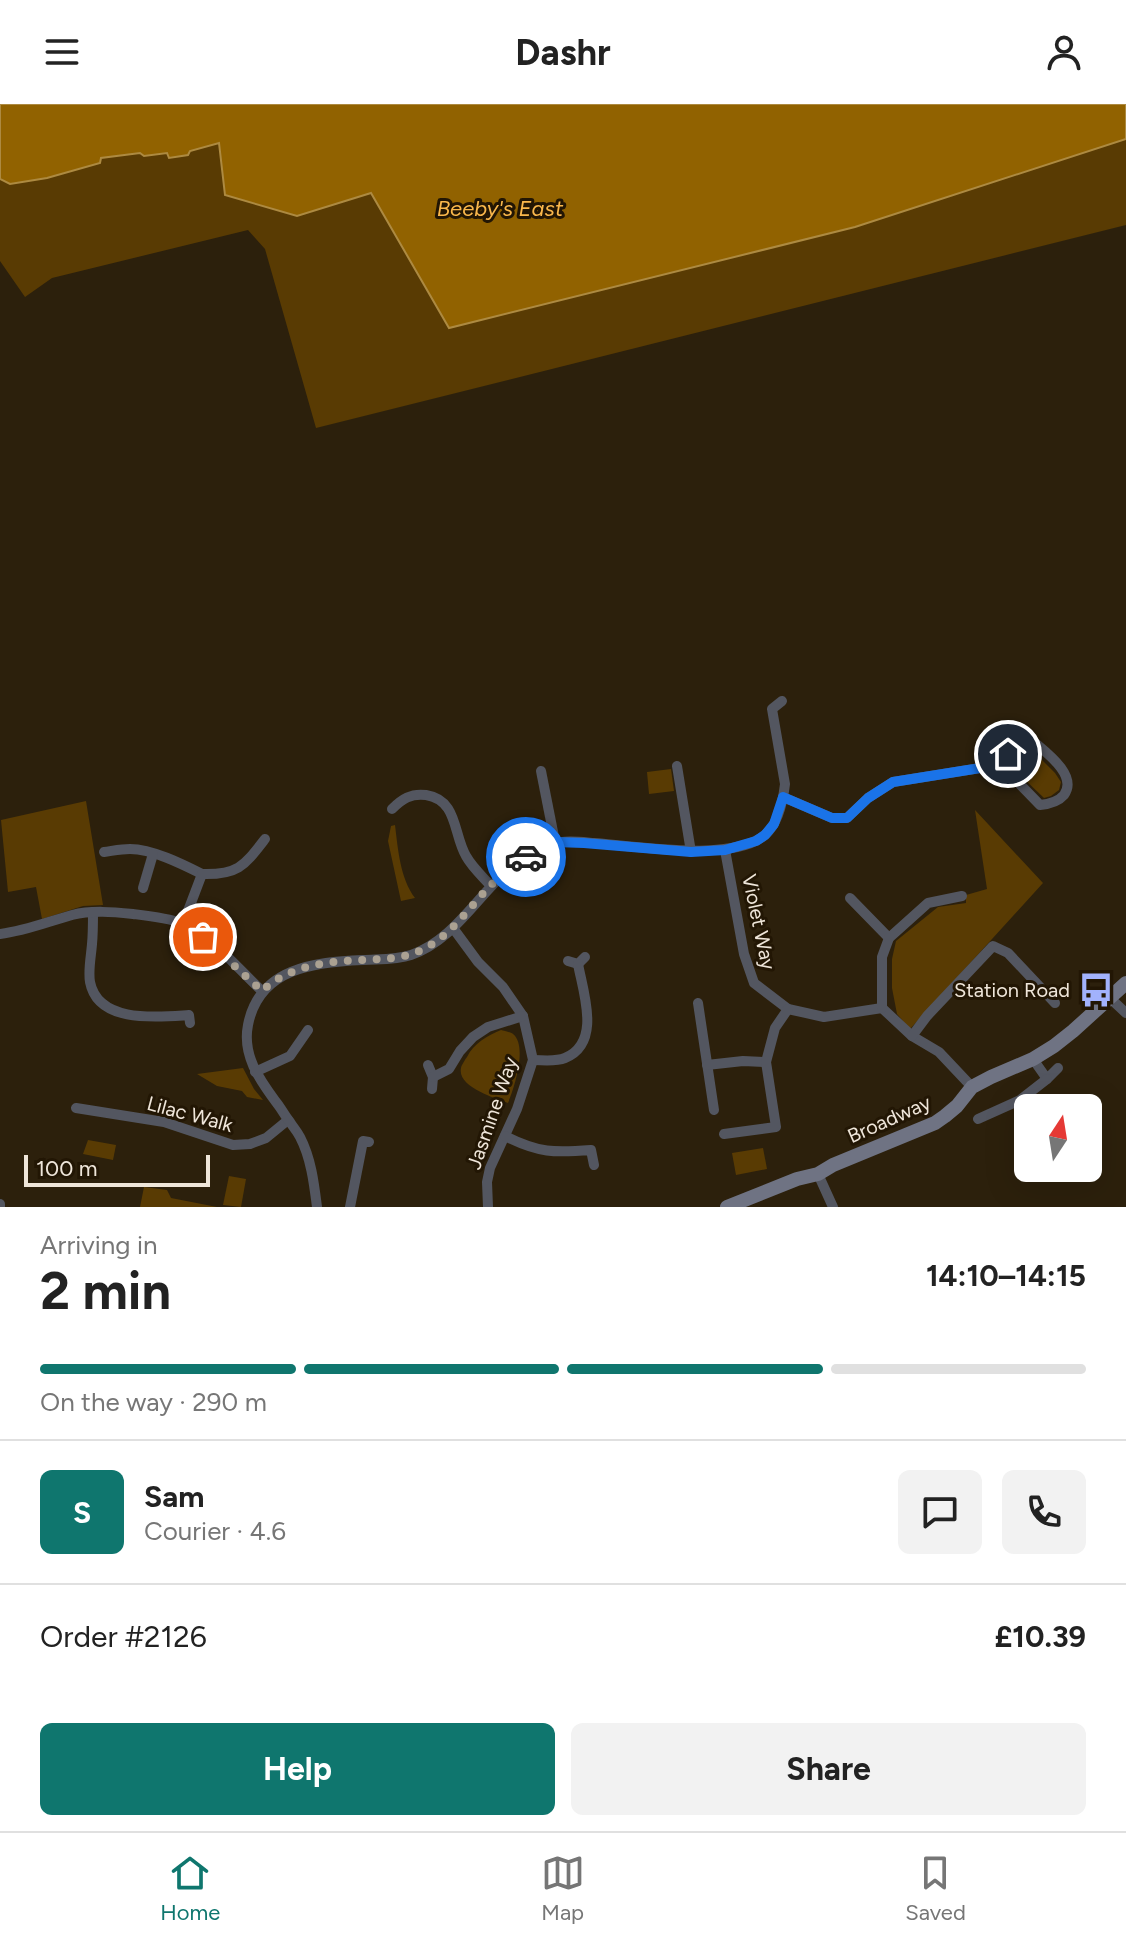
<!DOCTYPE html>
<meta charset="utf-8">
<style>
body{margin:0;font-family:Figtree,sans-serif;background:#f2f2f2;color:#222;height:100vh;display:flex;flex-direction:column;font-size:30px;white-space:nowrap}
*{box-sizing:border-box;margin:0}
p{font-size:26px;color:#767676}
.icon{flex:none;width:44px;height:44px;fill:none;stroke:currentColor;stroke-width:2;stroke-linecap:round;stroke-linejoin:round}
.map{position:relative;height:1103px;overflow:hidden}
.details{display:flex;flex-direction:column;background:#fff;flex:1}
.details>*{flex:none}
.needle{width:52px;rotate:12deg}
.fabs{position:absolute;left:1014px;top:990px;display:grid;gap:16px}
.fabs a{display:grid;place-items:center;width:88px;height:88px;border-radius:12px;background:#fff;box-shadow:0 8px 32px #0002;font-size:40px}
.scale{position:absolute;left:24px;bottom:20px;width:186px;box-sizing:border-box;padding-left:8px;border:4px solid #efe6da;border-top:0;font-size:22px;line-height:28px;white-space:nowrap;color:#efe6da;-webkit-text-stroke:6px #221604;paint-order:stroke}
.pin{position:absolute;display:grid;place-items:center;width:68px;height:68px;color:#fff;margin:-34px;border:4px solid #fff;border-radius:50%;box-shadow:0 2px 8px #0007}
.courier{position:absolute;display:grid;place-items:center;width:80px;height:80px;margin:-40px;border:6px solid #1a73e8;border-radius:50%;background:#fff;color:#222;box-shadow:0 2px 10px #0007}
.summary em{font-style:normal;font-weight:700}
.summary div{display:flex;flex-direction:column-reverse}
.summary{display:flex;align-items:center;justify-content:space-between;height:136px;padding:0 40px}
h1{font-size:52px;font-weight:700;line-height:60px}
.bar{display:grid;grid-template-columns:repeat(4,1fr);gap:12px 8px;align-content:center;height:96px;padding:0 40px}
.bar i{height:10px;border-radius:6px;background:#e0e0e0}
.bar .on{background:#0f766e}
.bar p{grid-column:span 4}
.line{display:flex;align-items:center;gap:20px;padding:0 40px;border-top:2px solid #e0e0e0}
.line div{flex:1}
.round{display:grid;place-items:center;flex:none;width:84px;height:84px;border-radius:12px;background:#f2f2f2}
.cta{display:flex;gap:16px;margin-top:auto;padding:16px 40px}
.cta a{flex:1;height:92px;border-radius:12px;background:#0f766e;color:#fff;font-size:32px;font-weight:700;line-height:92px;text-align:center}
.cta a+a{background:#f2f2f2;color:#222}
header{display:flex;justify-content:space-between;align-items:center;height:104px;padding:0 40px;background:#fff;font-size:36px;font-weight:700}
.tab-bar{display:flex;justify-content:space-around;align-items:center;height:112px;border-top:2px solid #e0e0e0;background:#fff;font-size:22px;color:#767676}
.tab-bar a{display:grid;justify-items:center;gap:4px}
.tab-bar .on{color:#0f766e}
.map>svg:first-child{display:block}
.green{fill:#593b03}
.water{fill:#916200;stroke:#ad8a41;stroke-width:2}
.lines{fill:none;stroke-linecap:round;stroke-linejoin:round}
.street{stroke:#535660;stroke-width:10}
.secondary{stroke:#6f7383;stroke-width:14}
.done{stroke:#aba192;stroke-width:8;stroke-dasharray:0 14.4}
.route{stroke:#1a73e8;stroke-width:10}
.labels{text-anchor:middle;stroke-width:6;stroke-linejoin:round;paint-order:stroke}
.street-label{font-size:20px;fill:#efe6da;stroke:#221604}
.poi-label{font-size:20px;fill:#efe6da;stroke:#221604;text-anchor:end}
.water-label{font-size:22px;font-style:italic;fill:#fab84c;stroke:#221604}
</style>
<header><svg class="icon" aria-label="menu" viewBox="0 0 24 24"><path d="M4 6h16M4 12h16M4 18h16"/></svg>Dashr<svg class="icon" aria-label="person" viewBox="0 0 24 24"><circle cx="12" cy="8" r="4"/><path d="M4 21q1-7 8-7t8 7"/></svg></header>
<div class="map">
<svg width="1126" height="1103" viewBox="0 0 1126 1103">
<rect width="100%" height="100%" fill="#2c200c"/>
<g class="green">
<polygon points="0,0 1126,0 1126,121 316,324 265,145 248,126 52,174 25,193 0,157"/>
<polygon points="1027,649 1035,649 1055,669 1061,678 1059,686 1051,692 1044,694 1020,671 1013,662 1017,652"/>
<polygon points="671,665 674,687 649,690 647,668"/>
<polygon points="86,697 103,801 83,802 42,815 36,783 8,788 1,716"/>
<polygon points="975,706 1043,779 910,925 897,910 892,884 892,855 896,837 938,803 966,799 966,791 987,785"/>
<path d="M395,721C398,745 400,774 415,794L401,797L388,737L391,722Z"/>
<path d="M501,926C504,927 511,928 513,930C528,942 514,985 508,999C495,994 457,983 461,964C461,962 466,954 467,953C474,939 487,932 501,926Z"/>
<polygon points="243,964 254,985 263,996 247,993 242,987 217,982 197,970"/>
<polygon points="88,1036 116,1041 113,1056 83,1050"/>
<polygon points="763,1044 767,1065 736,1071 732,1049"/>
<polygon points="229,1072 246,1075 241,1103 223,1101"/>
<polygon points="144,1083 167,1086 171,1094 217,1103 140,1103"/>
</g>
<polygon class="water" points="0,0 1126,0 1126,35 855,123 449,224 371,89 297,112 225,91 219,39 190,47 188,51 169,54 167,49 144,52 140,49 101,54 100,59 47,74 10,80 0,75"/>
<g class="lines">
<g class="street">
<polyline points="677,662 691,748"/>
<polyline points="541,667 555,738"/>
<path d="M783,693L832,714H847L868,694L893,678L1005,660C1010,643 1018,640 1034,638C1047,649 1078,672 1064,691C1058,698 1050,700 1040,701L1010,670L1005,660"/>
<path d="M392,705C402,695 411,689 426,691C458,696 453,730 466,752C472,763 482,772 491,782"/>
<polyline points="725,746 744,850 754,879 788,905 824,913 882,904 912,932 939,948 972,983"/>
<path d="M104,748C112,747 121,745 130,745C152,745 182,760 202,770"/>
<polyline points="143,784 153,750"/>
<polyline points="850,794 889,834"/>
<path d="M93,808C93,819 93,830 92,840C91,853 88,866 90,878C98,920 158,913 189,911L190,919"/>
<path d="M183,820L202,770C238,771 244,762 265,735"/>
<polyline points="453,824 478,858 503,883 523,912 533,956 517,1005 490,1064 487,1078 488,1103"/>
<path d="M0,830C25,827 47,818 72,811C92,806 113,808 133,810C149,812 167,814 182,819C211,831 239,866 262,887"/>
<polyline points="568,857 578,860 585,853"/>
<polyline points="1110,894 1126,909"/>
<polyline points="698,899 714,1006"/>
<polyline points="882,904 882,853 889,834 928,799 962,792"/>
<polyline points="912,932 927,912 993,842 1008,849 1055,899"/>
<polyline points="1033,955 1047,975 1058,964"/>
<path d="M533,956C543,956 555,958 565,954C602,939 583,888 578,860"/>
<polyline points="428,961 433,973 432,985"/>
<polyline points="707,961 743,957 766,958"/>
<polyline points="255,968 290,952 308,926"/>
<polyline points="433,973 449,965 460,947 473,933 488,923 523,912"/>
<polyline points="76,1004 164,1018 233,1041 250,1040 266,1034 288,1016"/>
<polyline points="978,1015 1020,996 1047,975"/>
<polyline points="724,1030 776,1023 766,958 775,924 788,905"/>
<path d="M505,1032C539,1049 554,1049 591,1046L594,1061"/>
<polyline points="818,1070 833,1103"/>
<polyline points="0,1100 0,1103"/>
<path d="M317,1103C314,1079 311,1054 300,1033C297,1027 293,1023 290,1018C285,1012 281,1004 276,998C259,975 242,951 248,921C259,864 314,858 363,856C379,855 396,856 411,851C468,832 492,756 552,740C564,736 581,738 594,739C634,742 735,759 766,730C778,719 783,697 785,680L772,605L782,597"/>
<polyline points="350,1103 363,1037 369,1038"/>
</g>
<polyline class="secondary" points="727,1103 797,1075 818,1070 833,1061 935,1019 945,1012 957,1002 972,983 991,973 1033,955 1054,942 1073,927 1126,879"/>
</g>
<g class="lines">
<path class="done" d="M203,833L262,887C290,861 328,857 365,856C380,855 395,855 408,851C446,841 466,806 492,780C503,770 513,761 526,753"/>
<polyline class="route" points="526,753 539,744 555,738 584,739 691,748 725,746 756,737 765,731 774,720 783,693 832,714 847,714 868,694 893,678 1005,660 1008,650"/>
</g>
<defs>
<g id="bus-bare" transform="scale(2.76)"><path d="M-5-6H5V4H4V6H2V4H-2V6H-4V4H-5ZM-3.5-4V0h7V-4ZM-3.5 1.2v1.5H-2V1.2ZM2 1.2v1.5H3.5V1.2Z" fill="#a2b2fd" stroke="#221604" stroke-width="2.5" paint-order="stroke"/></g>
</defs>
<g fill-rule="evenodd">
<use href="#bus-bare" x="1096" y="886"/>
</g>
<g class="labels">
<g class="street-label">
<text transform="translate(759 818) rotate(78)" y="7">Violet Way</text>
<text transform="translate(492 1009) rotate(-71)" y="7">Jasmine Way</text>
<text transform="translate(190 1010) rotate(15)" y="7">Lilac Walk</text>
<text transform="translate(889 1015) rotate(-24)" y="7">Broadway</text>
</g>
<g class="poi-label">
<text x="1070" y="893">Station Road</text>
</g>
<g class="water-label">
<text x="500" y="112">Beeby's East</text>
</g>
</g>
</svg>
<div class="fabs">
<a><svg class="needle" viewBox="-14 -14 28 28"><path d="M0-13l5 13h-10z" fill="#e53935"/><path d="M0 13l5-13h-10z" fill="#767676"/></svg></a>
</div>
<div class="scale">100 m</div>
<div class="pin" style="left:203px;top:833px;background:#ea580c"><svg class="icon" aria-label="bag" viewBox="0 0 24 24"><path d="M5 8h14l-1 12H6zM9 8a3 3 0 0 1 6 0"/></svg></div>
<div class="pin" style="left:1008px;top:650px;background:#1f2937"><svg class="icon" aria-label="home" viewBox="0 0 24 24"><path d="M3 11l9-7 9 7M6 9v11h12V9"/></svg></div>
<div class="courier" style="left:526px;top:753px"><svg class="icon" aria-label="car" viewBox="0 0 24 24"><path d="M5 17H2v-5l4-1 3-4h7l3 4 3 1v5h-3M9 17h6M6 11h13"/><circle cx="7" cy="17" r="2"/><circle cx="17" cy="17" r="2"/></svg></div>
</div>
<section class="details">
<div class="summary"><div><h1>2 min</h1><p>Arriving in</p></div><em>14:10–14:15</em></div>
<div class="bar"><i class="on"></i><i class="on"></i><i class="on"></i><i></i><p>On the way · 290 m</p></div>
<div class="line" style="height:144px"><b class="round" style="background:#0f766e;color:#fff">S</b><div><b>Sam</b><p>Courier · 4.6</p></div><a class="round"><svg class="icon" aria-label="chat" viewBox="0 0 24 24"><path d="M4 5h16v11H9l-5 4z"/></svg></a><a class="round"><svg class="icon" aria-label="phone" viewBox="0 0 24 24"><path d="M5 4h4l2 5-3 2q2 4 5 5l2-3 5 2v4C11 20 4 13 5 4z"/></svg></a></div>
<div class="line" style="height:104px"><div>Order #2126</div><b>£10.39</b></div>
<div class="cta"><a>Help</a><a>Share</a></div>
</section>
<nav class="tab-bar">
<a class="on"><svg class="icon" aria-label="home" viewBox="0 0 24 24"><path d="M3 11l9-7 9 7M6 9v11h12V9"/></svg>Home</a>
<a><svg class="icon" aria-label="map" viewBox="0 0 24 24"><path d="M3 6l6-2 6 2 6-2v14l-6 2-6-2-6 2zM9 4v14M15 6v14"/></svg>Map</a>
<a><svg class="icon" aria-label="saved" viewBox="0 0 24 24"><path d="M7 4h10v16l-5-4-5 4z"/></svg>Saved</a>
</nav>
